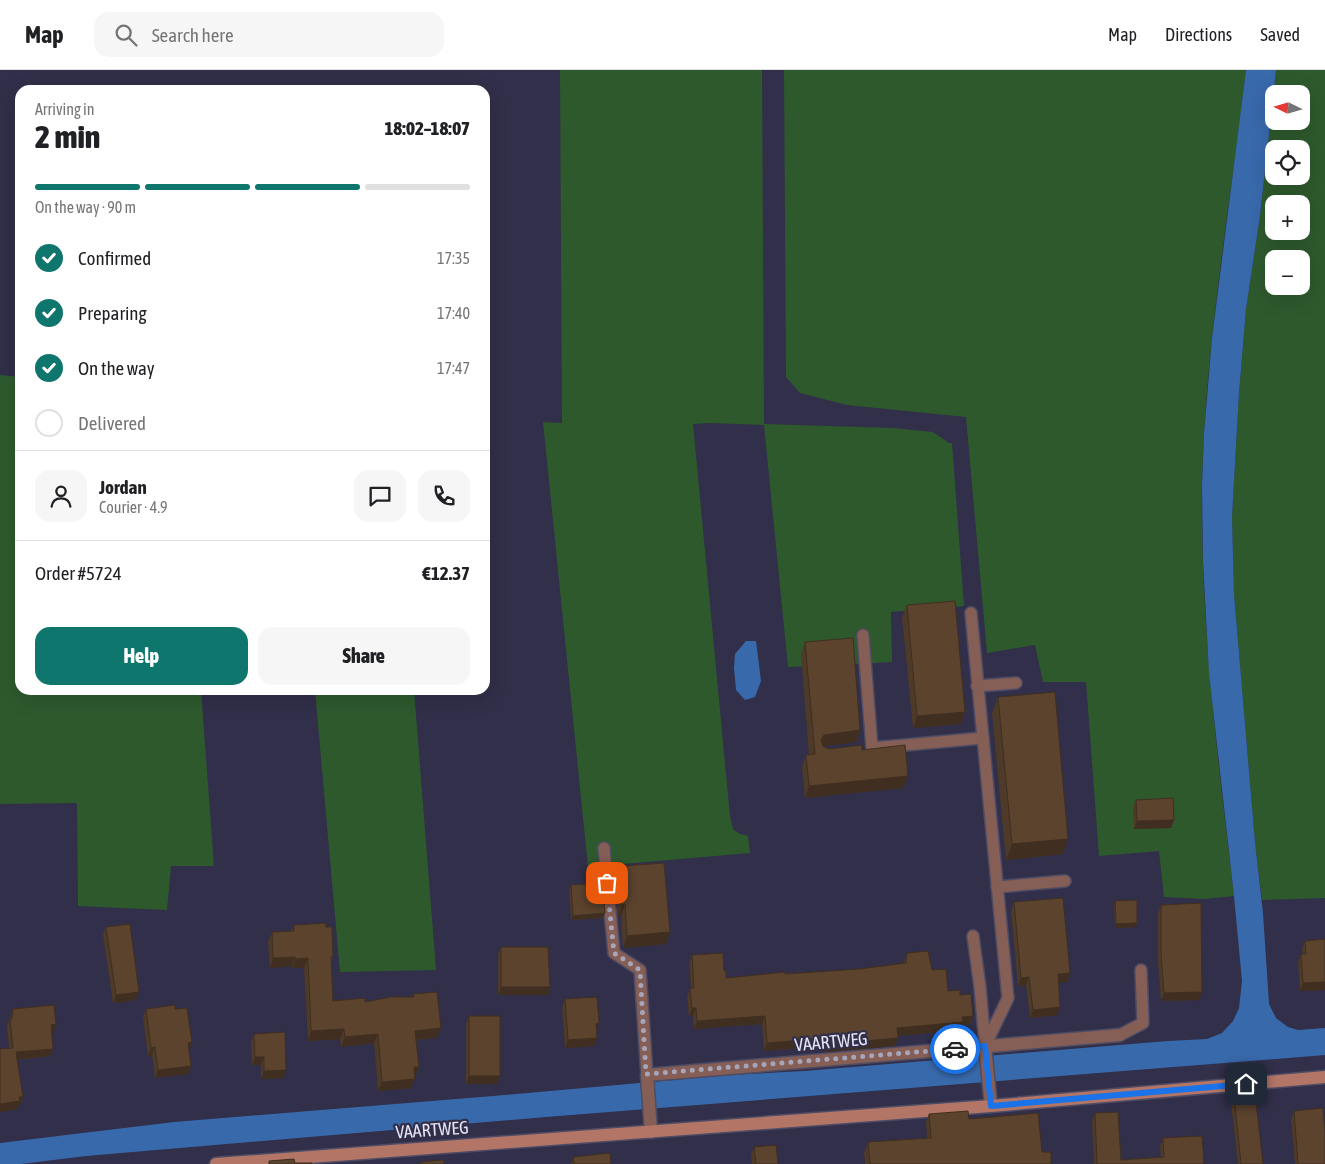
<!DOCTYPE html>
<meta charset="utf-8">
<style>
body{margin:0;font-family:"Asap Condensed",sans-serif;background:#f6f6f6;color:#202124;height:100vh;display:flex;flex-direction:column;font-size:19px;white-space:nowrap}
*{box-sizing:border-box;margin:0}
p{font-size:16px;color:#757577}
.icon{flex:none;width:28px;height:28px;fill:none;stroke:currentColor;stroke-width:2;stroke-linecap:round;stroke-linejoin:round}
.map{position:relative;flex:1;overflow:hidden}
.drawer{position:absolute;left:15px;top:15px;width:475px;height:610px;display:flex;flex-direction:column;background:#fff;border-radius:15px;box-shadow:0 5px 20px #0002}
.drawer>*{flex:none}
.needle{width:32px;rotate:275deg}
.controls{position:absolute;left:1265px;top:15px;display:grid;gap:10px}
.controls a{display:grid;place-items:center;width:45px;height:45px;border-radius:10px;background:#fff;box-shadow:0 5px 20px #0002;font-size:25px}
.pin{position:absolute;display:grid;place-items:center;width:42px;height:42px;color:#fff;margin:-21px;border-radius:10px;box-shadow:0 2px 8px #0006}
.courier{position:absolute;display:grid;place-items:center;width:50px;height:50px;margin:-25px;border:4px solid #1a73e8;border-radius:50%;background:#fff;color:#222;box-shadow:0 1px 6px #0007}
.overview em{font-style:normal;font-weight:800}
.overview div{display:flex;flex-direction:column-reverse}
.overview{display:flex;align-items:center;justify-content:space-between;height:85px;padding:0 20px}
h1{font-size:32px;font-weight:800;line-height:38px}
.bar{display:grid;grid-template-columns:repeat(4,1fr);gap:8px 5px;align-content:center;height:60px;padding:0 20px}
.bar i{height:6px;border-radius:4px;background:#e0e0e0}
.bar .on{background:#0f766e}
.bar p{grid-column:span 4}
.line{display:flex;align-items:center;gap:12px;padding:0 20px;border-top:1px solid #e0e0e0}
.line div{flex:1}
.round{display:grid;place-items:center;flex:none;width:52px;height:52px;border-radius:15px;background:#f6f6f6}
ol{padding:0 20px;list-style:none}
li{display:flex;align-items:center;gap:15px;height:55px}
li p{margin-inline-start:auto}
li .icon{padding:5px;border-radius:50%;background:#0f766e;color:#fff;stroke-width:4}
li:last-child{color:#757577}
li i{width:28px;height:28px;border:2px solid #e0e0e0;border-radius:50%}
.action{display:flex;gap:10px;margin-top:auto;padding:10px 20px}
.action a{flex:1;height:58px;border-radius:15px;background:#0f766e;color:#fff;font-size:20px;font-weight:800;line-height:58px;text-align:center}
.action a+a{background:#f6f6f6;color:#202124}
header{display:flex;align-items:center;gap:30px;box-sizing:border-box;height:70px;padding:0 25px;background:#fff;border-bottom:1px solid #e0e0e0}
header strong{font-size:24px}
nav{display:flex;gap:28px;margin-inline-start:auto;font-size:18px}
.search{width:350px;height:45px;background:#f6f6f6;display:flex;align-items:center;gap:12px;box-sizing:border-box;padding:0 18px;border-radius:15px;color:#757577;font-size:19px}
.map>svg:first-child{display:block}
.green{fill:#2e592d;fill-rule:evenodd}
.water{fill:#3869ab}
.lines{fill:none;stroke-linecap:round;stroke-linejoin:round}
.lane-casing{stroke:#4e4c65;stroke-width:14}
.street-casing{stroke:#4e4c65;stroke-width:15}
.secondary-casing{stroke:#4e4c65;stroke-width:15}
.lane{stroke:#855e55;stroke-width:11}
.street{stroke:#855e55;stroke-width:12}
.secondary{stroke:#b27566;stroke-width:12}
.wall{fill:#4e3a28}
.shaded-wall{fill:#402f20}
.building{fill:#5b432e;stroke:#402f20}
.done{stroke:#a7a5ba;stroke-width:5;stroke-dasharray:0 9}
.route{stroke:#1a73e8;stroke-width:6}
.labels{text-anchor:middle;stroke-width:4.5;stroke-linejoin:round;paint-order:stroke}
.street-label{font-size:18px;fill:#e6e5f7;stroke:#312f49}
</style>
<header>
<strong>Map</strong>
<div class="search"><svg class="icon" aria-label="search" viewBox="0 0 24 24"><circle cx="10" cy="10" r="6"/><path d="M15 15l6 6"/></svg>Search here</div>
<nav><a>Map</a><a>Directions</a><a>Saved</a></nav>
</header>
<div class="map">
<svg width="1325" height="1094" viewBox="0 0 1325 1094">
<rect width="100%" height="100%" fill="#312f49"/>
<g class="green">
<polygon points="560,0 762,0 764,354 893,358 933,362 949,373 952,373 964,536 891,542 892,592 788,597 764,355 710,353 693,354 730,746 733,759 740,764 748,766 750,783 588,797 543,352 562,353"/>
<path d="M784,0H1246C1230,138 1205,275 1202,415C1200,552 1218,690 1234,826L1204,829L1164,827L1159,781L1099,786L1086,612H1043L1035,575L987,583L966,347L847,335L800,323L786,307Z"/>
<path d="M1276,0H1325V828L1262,830L1255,772L1234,524L1232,447L1239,323L1246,239L1260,146ZM1274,24H1301V51H1274ZM1274,79H1301V106H1274ZM1274,134H1301V161H1274ZM1274,189H1301V216H1274Z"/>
<polygon points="0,305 20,307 20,620 201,620 214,796 171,796 167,840 78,836 77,733 0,734"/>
<polygon points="315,620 414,620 436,900 340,902"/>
</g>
<g class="water">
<polygon points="1246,0 1276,0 1260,146 1246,239 1239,323 1232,447 1234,524 1255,772 1263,843 1269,934 1276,948 1288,957 1298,960 1325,958 1325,985 546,1047 86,1086 21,1094 0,1094 0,1073 174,1052 493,1026 729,1005 804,1001 1168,971 1207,969 1222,963 1233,951 1239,938 1242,911 1234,826 1209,603 1203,491 1202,416 1204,364 1212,268"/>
<polygon points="746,571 756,571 761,611 755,627 745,630 736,620 734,598 735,584"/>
</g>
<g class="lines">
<g class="lane-casing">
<g id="lane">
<polyline points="971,543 1008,928 985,976"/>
<polyline points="863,565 872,678 983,668"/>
<polyline points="977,616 1016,613"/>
<polyline points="604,778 614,883 640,900 647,1005"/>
<polyline points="997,817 1065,811"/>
<polyline points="973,866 980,917 985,974"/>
<polyline points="1120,965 1143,953 1141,900"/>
</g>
</g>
<g class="street-casing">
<g id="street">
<polyline points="985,976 991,1036"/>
<polyline points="651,1062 647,1005 1120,965"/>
</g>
</g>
<g class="secondary-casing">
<polyline id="secondary" points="216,1094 991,1036 1325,1007"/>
</g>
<use href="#lane" class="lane"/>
<use href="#street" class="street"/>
<use href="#secondary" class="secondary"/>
</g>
<g class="wall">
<polygon points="907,535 961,654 913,658 902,547"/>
<polygon points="805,572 860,660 856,672 824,676 829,679 862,680 908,706 903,718 805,728 802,697 806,685 809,685 801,584"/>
<polygon points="998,627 1063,784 1006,790 992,643"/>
<polygon points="1136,730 1174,750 1171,758 1134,759 1133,738"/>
<polygon points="622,796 666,874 623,878 621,846 618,846 615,816"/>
<polygon points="571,815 603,848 571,850 569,819"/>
<polygon points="1115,831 1136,857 1115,858 1114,835"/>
<polygon points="1014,832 1070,903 1067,912 1058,912 1057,945 1030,948 1026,915 1018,916 1011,841"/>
<polygon points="1161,835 1199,930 1161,931 1158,891 1158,843"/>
<polygon points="294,855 326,857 333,887 331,894 333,931 365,932 412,927 413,924 441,958 437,968 416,970 419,997 414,1007 411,1018 378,1021 374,973 341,977 340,969 308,971 304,898 292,898 292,896 270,898 268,872 272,862 291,861"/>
<polygon points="106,857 136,930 113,933 103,865"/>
<polygon points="1325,869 1325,920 1300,921 1298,892 1301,884 1303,884 1302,879 1305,871"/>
<polygon points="501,877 550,917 548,925 498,925 498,884"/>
<polygon points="907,883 932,900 948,921 960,925 973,946 970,954 961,955 960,960 897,966 895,976 825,982 824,976 764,981 762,954 694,959 693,946 689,946 687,926 691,918 689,893 692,885 724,901 726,908 859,899 903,894"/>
<polygon points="565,929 599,953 596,961 597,968 594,976 565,978 562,937"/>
<polygon points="13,939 54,962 51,963 53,979 50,986 17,990 23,1027 20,1035 19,1035 17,1039 0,1042 0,979 9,978 7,957"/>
<polygon points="146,939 192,972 189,980 191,996 188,1004 155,1008 152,985 148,986 143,947"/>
<polygon points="469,946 497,1014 466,1014 466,954"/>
<polygon points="254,964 286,1000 283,1008 261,1009 261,995 252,995 251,972"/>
<polygon points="1234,1025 1263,1094 1238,1094 1231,1033"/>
<polygon points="1294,1041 1325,1094 1295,1094 1291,1049"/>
<polygon points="1095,1043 1121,1090 1161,1087 1160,1076 1163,1068 1204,1094 1094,1094 1092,1051"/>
<polygon points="929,1044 969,1049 1042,1082 1051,1094 865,1094 864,1082 868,1072 927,1068 926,1053"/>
<polygon points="754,1077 778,1094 752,1094 751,1085"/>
<polygon points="573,1087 611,1094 571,1094"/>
</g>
<g class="shaded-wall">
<polygon points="965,642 961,654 913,658 917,646"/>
<polygon points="860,660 856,672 820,677 822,668 824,665"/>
<polygon points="908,706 903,718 805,728 809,716"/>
<polygon points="1174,750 1171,758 1134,759 1137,751"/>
<polygon points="1068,769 1063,784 1006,790 1012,774"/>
<polygon points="625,834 621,846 618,846 622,835"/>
<polygon points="605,843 603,848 571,850 573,846"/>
<polygon points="1137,853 1136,857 1115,858 1116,854"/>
<polygon points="670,862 666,874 623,878 627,866"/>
<polygon points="295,887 292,896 270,898 273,888"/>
<polygon points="308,888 304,898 292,898 295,889"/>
<polygon points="1070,903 1067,912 1055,913 1058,904"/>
<polygon points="1029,907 1026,915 1018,916 1021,908"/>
<polygon points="1325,912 1325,920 1300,921 1303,913"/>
<polygon points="501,917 550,917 548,925 498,925"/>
<polygon points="139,922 136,930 113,933 116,925"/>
<polygon points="1202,922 1199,930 1161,931 1164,923"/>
<polygon points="1060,937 1057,945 1030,948 1033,940"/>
<polygon points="692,938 696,938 693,946 689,946"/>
<polygon points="765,946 762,954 694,959 697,951"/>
<polygon points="973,946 970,954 961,955 960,960 894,966 897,958 962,947"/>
<polygon points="599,953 596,962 596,954"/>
<polygon points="56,954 54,962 48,963 51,955"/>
<polygon points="441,958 437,968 412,970 415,961"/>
<polygon points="344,959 340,969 308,971 311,961"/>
<polygon points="378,964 374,973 341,977 345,967"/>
<polygon points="597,968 594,976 565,978 568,970"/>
<polygon points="827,968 824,976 764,981 767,973"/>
<polygon points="898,968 895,976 825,982 828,974"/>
<polygon points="192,972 189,980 188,973"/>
<polygon points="155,977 152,985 148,986 151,978"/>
<polygon points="53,979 50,986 13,990 16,982"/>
<polygon points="255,987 264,987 261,995 252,995"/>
<polygon points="191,996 188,1004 155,1008 158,1000"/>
<polygon points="414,997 419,997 415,1007 410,1007"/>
<polygon points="286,1000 283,1008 261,1009 264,1001"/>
<polygon points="469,1006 500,1006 497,1014 466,1014"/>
<polygon points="415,1009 411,1018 378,1021 382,1012"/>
<polygon points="19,1027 23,1027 20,1035 19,1035 17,1039 0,1042 0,1034"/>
</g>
<g class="building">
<polygon points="955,531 965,642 917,646 907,535"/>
<polygon points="853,568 860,660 824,665 822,668 821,671 823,676 829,679 862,675 862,680 905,675 908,706 809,716 806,685 815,684 805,572"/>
<polygon points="1055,622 1068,769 1012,774 998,627"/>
<polygon points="1173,728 1174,750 1137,751 1136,730"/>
<polygon points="664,793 670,862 627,866 625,834 622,835 620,804 623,804 622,796"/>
<polygon points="602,813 605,843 573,846 571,815"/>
<polygon points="1063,828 1070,903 1058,904 1060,937 1033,940 1029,907 1021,908 1014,832"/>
<polygon points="1137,830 1137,853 1116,854 1115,831"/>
<polygon points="1201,833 1202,922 1164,923 1161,883 1161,835"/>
<polygon points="326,853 326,857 332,857 333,887 331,887 333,931 365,928 365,932 391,927 414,927 413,924 437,922 441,958 415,961 419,997 414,997 415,1009 382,1012 378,964 345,967 344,959 311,961 308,888 295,889 295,887 273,888 272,862 294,861 294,855"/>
<polygon points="130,854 139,922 116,925 106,857"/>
<polygon points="1325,869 1325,912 1303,913 1301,884 1306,884 1305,871"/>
<polygon points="501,877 548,877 550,917 501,917"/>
<polygon points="928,881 932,900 946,899 948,921 960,920 960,925 971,924 973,946 962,947 963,952 897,958 898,968 828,974 827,968 767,973 765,946 697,951 696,938 692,938 690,918 694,918 692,885 723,883 724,901 726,900 726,908 785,902 785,904 859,899 906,893 907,883"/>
<polygon points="597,927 599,953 596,954 597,968 568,970 565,929"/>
<polygon points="54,935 56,954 51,955 53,979 16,982 23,1027 19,1027 20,1031 0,1034 0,979 13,978 10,949 12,949 13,939"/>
<polygon points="175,935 175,939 187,938 192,972 188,973 191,996 158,1000 155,977 151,978 146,939"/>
<rect x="469" y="946" width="31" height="60"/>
<polygon points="285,962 286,1000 264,1001 264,987 255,987 254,964"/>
<polygon points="1255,1023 1263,1094 1241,1094 1234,1025"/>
<polygon points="1323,1038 1325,1063 1325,1094 1298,1094 1294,1041"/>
<polygon points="968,1041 969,1049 1038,1043 1042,1082 1051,1082 1051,1094 870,1094 868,1072 931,1068 929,1044"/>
<polygon points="1118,1042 1121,1090 1164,1087 1163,1068 1202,1066 1204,1094 1097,1094 1095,1043"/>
<polygon points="776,1075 778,1094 756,1094 754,1077"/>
<polygon points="610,1083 611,1094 574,1094 573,1087"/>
<polygon points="294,1089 295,1093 312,1093 312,1094 269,1094 269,1091"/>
<polygon points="444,1090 444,1094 421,1094 421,1092"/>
</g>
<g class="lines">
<polyline class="done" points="607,813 614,883 640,900 646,1004 955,979"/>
<polyline class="route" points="955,979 985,976 991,1036 1246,1014"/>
</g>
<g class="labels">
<g class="street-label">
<text transform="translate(831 972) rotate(-5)" y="6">VAARTWEG</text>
<text transform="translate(432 1060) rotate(-4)" y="6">VAARTWEG</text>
</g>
</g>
</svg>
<div class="controls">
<a><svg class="needle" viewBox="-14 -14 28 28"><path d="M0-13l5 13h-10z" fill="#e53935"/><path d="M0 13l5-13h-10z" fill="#757577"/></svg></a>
<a><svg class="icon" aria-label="locate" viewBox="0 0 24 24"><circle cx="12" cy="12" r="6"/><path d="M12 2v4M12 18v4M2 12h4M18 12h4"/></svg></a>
<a>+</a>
<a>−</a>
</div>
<div class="pin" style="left:607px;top:813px;background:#ea580c"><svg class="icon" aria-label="bag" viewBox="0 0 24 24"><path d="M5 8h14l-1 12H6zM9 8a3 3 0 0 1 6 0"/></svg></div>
<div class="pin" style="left:1246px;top:1014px;background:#1f2937"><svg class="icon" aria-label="home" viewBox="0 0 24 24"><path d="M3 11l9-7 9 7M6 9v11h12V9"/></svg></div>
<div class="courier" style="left:955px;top:979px"><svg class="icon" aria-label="car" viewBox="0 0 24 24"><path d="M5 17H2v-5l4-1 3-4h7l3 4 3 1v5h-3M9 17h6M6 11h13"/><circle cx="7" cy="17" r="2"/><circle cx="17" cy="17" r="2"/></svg></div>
<section class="drawer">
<div class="overview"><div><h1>2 min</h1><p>Arriving in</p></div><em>18:02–18:07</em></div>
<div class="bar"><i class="on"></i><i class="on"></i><i class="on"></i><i></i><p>On the way · 90 m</p></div>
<ol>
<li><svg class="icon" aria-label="check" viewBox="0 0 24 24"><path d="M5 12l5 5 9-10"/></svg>Confirmed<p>17:35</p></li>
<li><svg class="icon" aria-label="check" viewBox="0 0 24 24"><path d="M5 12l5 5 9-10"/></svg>Preparing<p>17:40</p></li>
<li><svg class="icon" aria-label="check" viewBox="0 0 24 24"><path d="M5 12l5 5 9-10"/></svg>On the way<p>17:47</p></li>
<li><i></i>Delivered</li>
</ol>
<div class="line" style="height:90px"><a class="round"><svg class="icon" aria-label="person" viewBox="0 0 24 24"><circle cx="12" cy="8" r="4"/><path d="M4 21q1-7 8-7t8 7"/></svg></a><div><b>Jordan</b><p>Courier · 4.9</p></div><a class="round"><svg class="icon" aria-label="chat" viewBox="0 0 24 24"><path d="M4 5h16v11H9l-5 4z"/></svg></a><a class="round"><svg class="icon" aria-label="phone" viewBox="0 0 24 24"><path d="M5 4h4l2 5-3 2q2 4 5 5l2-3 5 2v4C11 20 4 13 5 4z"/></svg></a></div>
<div class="line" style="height:65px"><div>Order #5724</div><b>€12.37</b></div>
<div class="action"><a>Help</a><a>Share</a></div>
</section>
</div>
